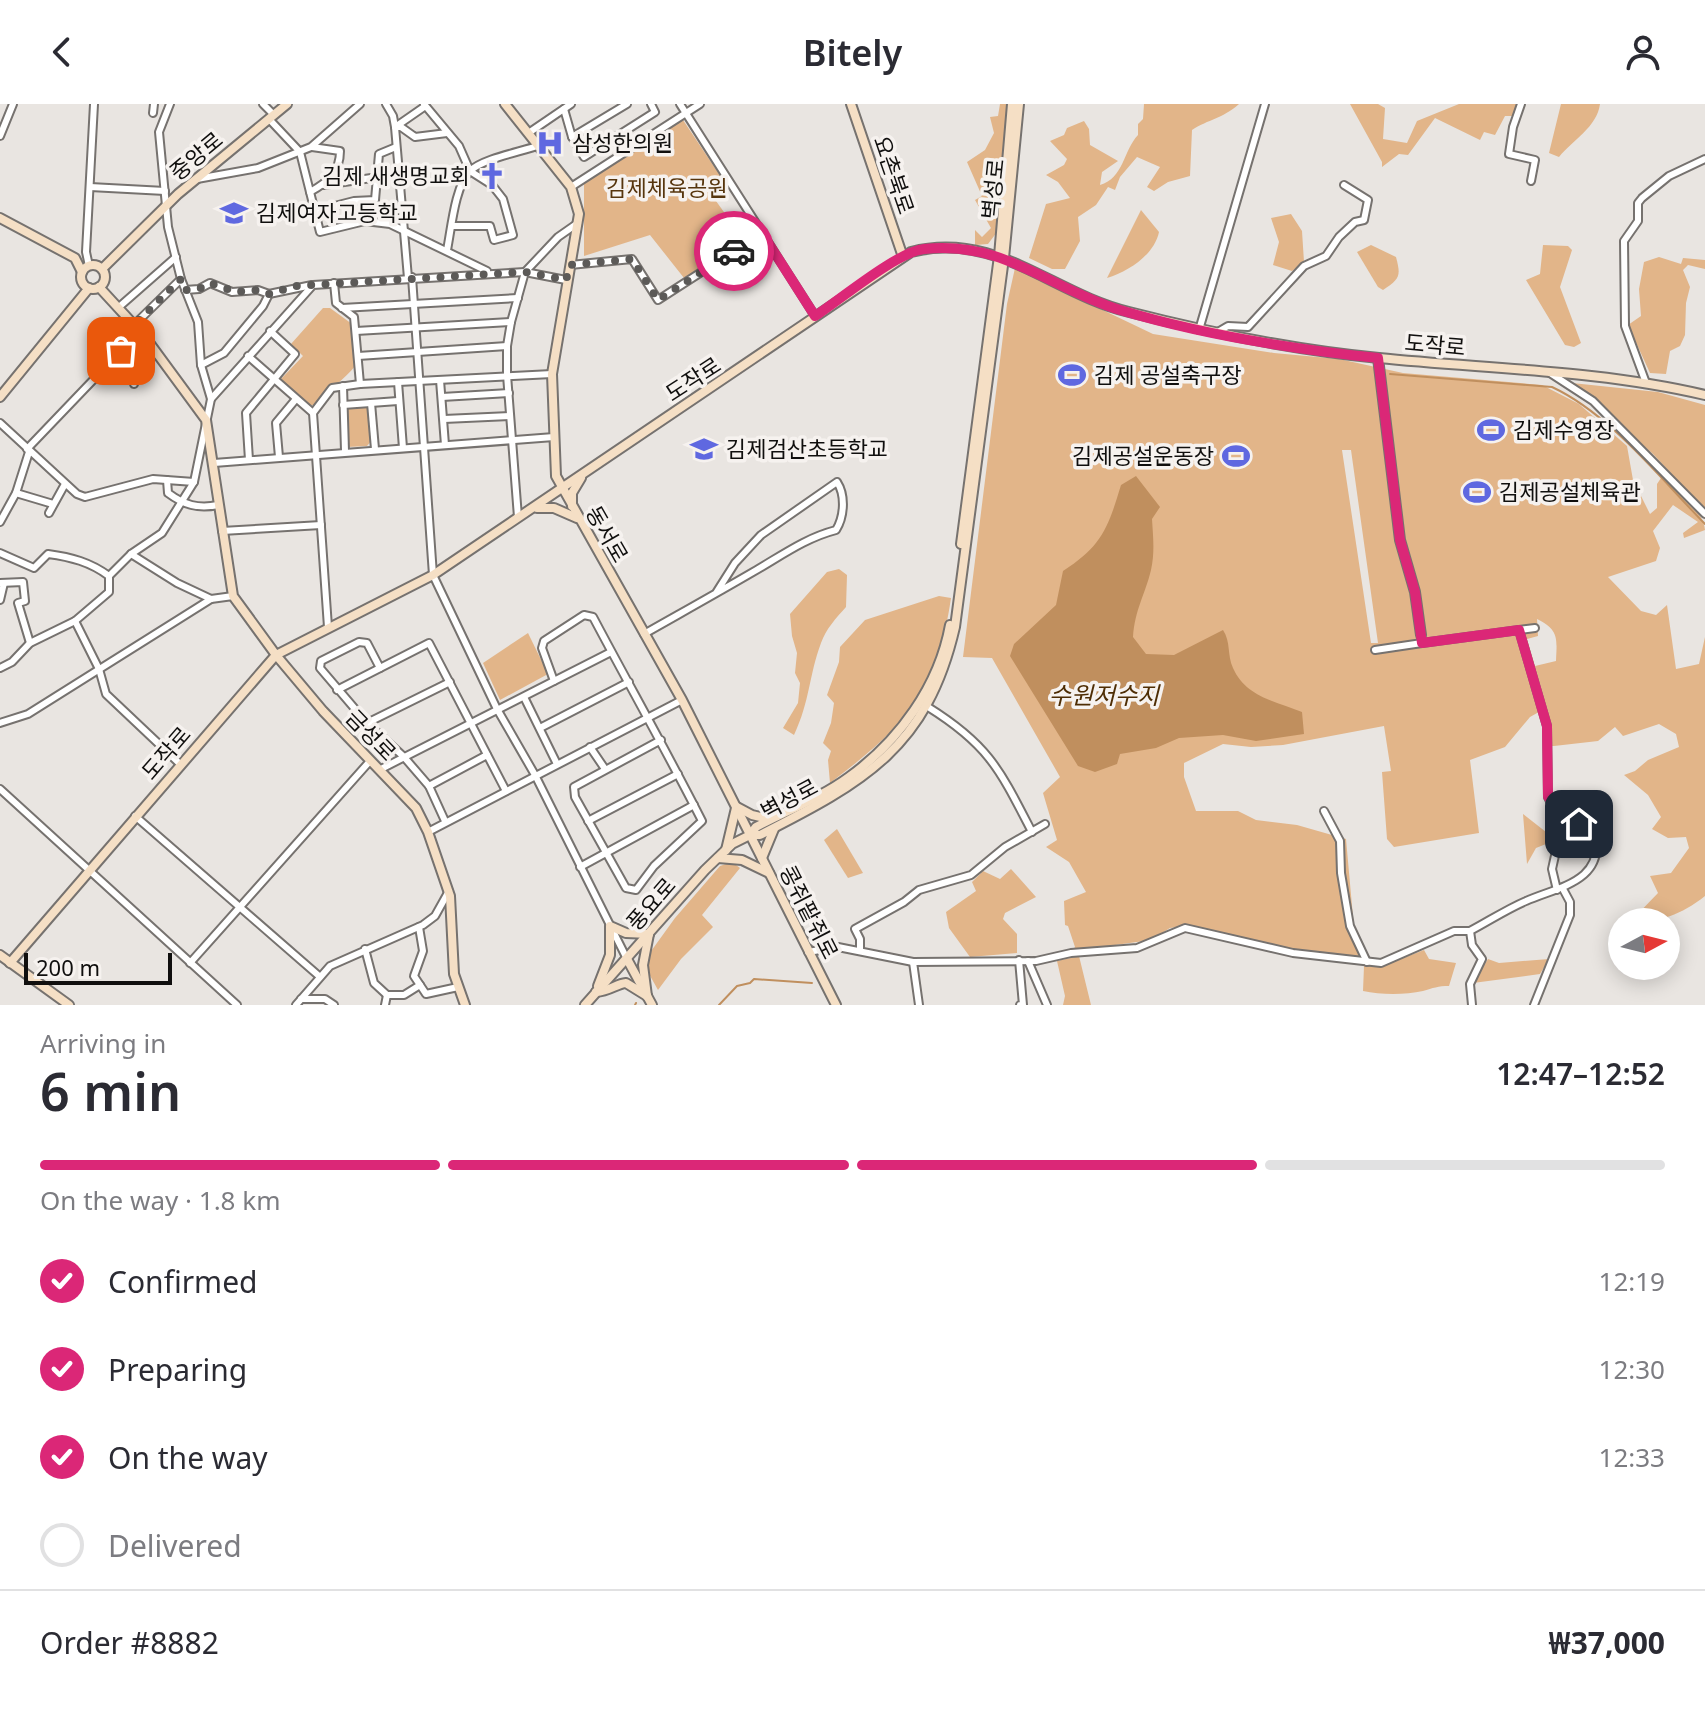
<!DOCTYPE html>
<meta charset="utf-8">
<style>
body{margin:0;font-family:"Noto Sans","Noto Sans KR",sans-serif;background:#f2f2f3;color:#2b2b33;height:100vh;display:flex;flex-direction:column;font-size:30px;white-space:nowrap}
*{box-sizing:border-box;margin:0}
p{font-size:26px;color:#7c7c81}
.icon{flex:none;width:44px;height:44px;fill:none;stroke:currentColor;stroke-width:2;stroke-linecap:round;stroke-linejoin:round}
.map{position:relative;height:901px;overflow:hidden}
.drawer{display:flex;flex-direction:column;background:#fff;flex:1}
.drawer>*{flex:none}
.needle{width:52px;rotate:83deg}
.tools{position:absolute;left:1608px;top:804px;display:grid;gap:16px}
.tools a{display:grid;place-items:center;width:72px;height:72px;border-radius:50%;background:#fff;box-shadow:0 4px 20px #0003;font-size:40px}
.scale{position:absolute;left:24px;bottom:20px;width:148px;box-sizing:border-box;padding-left:8px;border:4px solid #100f0e;border-top:0;font-size:22px;line-height:28px;white-space:nowrap;color:#100f0e;-webkit-text-stroke:6px #f6f2ef;paint-order:stroke}
.pin{position:absolute;display:grid;place-items:center;width:68px;height:68px;color:#fff;margin:-34px;border-radius:16px;box-shadow:0 4px 12px #0006}
.courier{position:absolute;display:grid;place-items:center;width:80px;height:80px;margin:-40px;border:6px solid #db2777;border-radius:50%;background:#fff;color:#222;box-shadow:0 2px 10px #0007}
.overview em{font-style:normal;font-weight:600}
.overview div{display:flex;flex-direction:column-reverse}
.overview{display:flex;align-items:center;justify-content:space-between;height:136px;padding:0 40px}
h1{font-size:52px;font-weight:600;line-height:60px}
.bar{display:grid;grid-template-columns:repeat(4,1fr);gap:12px 8px;align-content:center;height:96px;padding:0 40px}
.bar i{height:10px;border-radius:6px;background:#e1e1e2}
.bar .active{background:#db2777}
.bar p{grid-column:span 4}
.line{display:flex;align-items:center;gap:20px;padding:0 40px;border-top:2px solid #e1e1e2}
.line div{flex:1}
ol{padding:0 40px;list-style:none}
li{display:flex;align-items:center;gap:24px;height:88px}
li p{margin-inline-start:auto}
li .icon{padding:8px;border-radius:50%;background:#db2777;color:#fff;stroke-width:4}
li:last-child{color:#7c7c81}
li i{width:44px;height:44px;border:4px solid #e1e1e2;border-radius:50%}
header{display:flex;justify-content:space-between;align-items:center;height:104px;padding:0 40px;background:#fff;font-size:36px;font-weight:600}
.map>svg:first-child{display:block}
.green{fill:#e2b589;fill-rule:evenodd}
.water{fill:#c08f5e}
.lines{fill:none;stroke-linecap:round;stroke-linejoin:round}
.stream{stroke:#c08f5e;stroke-width:2}
.street-casing{stroke:#76726f;stroke-width:10}
.secondary-casing{stroke:#76726f;stroke-width:12}
.street{stroke:#fff;stroke-width:6}
.secondary{stroke:#f5dfc5;stroke-width:8}
.done{stroke:#5c5a58;stroke-width:8;stroke-dasharray:0 14.4}
.route{stroke:#db2777;stroke-width:10}
.labels{text-anchor:middle;stroke-width:7;stroke-linejoin:round;paint-order:stroke}
.poi-label{font-size:22px;fill:#100f0e;stroke:#f6f2ef;text-anchor:start}
.street-label{font-size:22px;fill:#100f0e;stroke:#f6f2ef}
.park-label{font-size:22px;fill:#56350d;stroke:#f6f2ef}
.water-label{font-size:24px;font-style:italic;fill:#4e2d04;stroke:#f6f2ef}
</style>
<header><svg class="icon" aria-label="back" viewBox="0 0 24 24"><path d="M15 5l-7 7 7 7"/></svg>Bitely<svg class="icon" aria-label="person" viewBox="0 0 24 24"><circle cx="12" cy="8" r="4"/><path d="M4 21q1-7 8-7t8 7"/></svg></header>
<div class="map">
<svg width="1705" height="901" viewBox="0 0 1705 901">
<rect width="100%" height="100%" fill="#e9e5e1"/>
<g class="green">
<polygon points="1000,0 1008,0 997,128 988,140 975,141 975,126 982,133 991,124 975,96 982,92 967,58 985,46 994,29 990,13 998,12"/>
<path d="M1144,0H1239C1222,15 1209,15 1192,26L1190,72L1168,78L1154,87L1147,83L1160,63L1137,53L1120,73L1115,86L1108,83L1096,101L1078,113L1080,137L1065,165H1052L1029,154L1046,100L1070,94L1058,78L1046,71L1064,61L1067,55L1050,37L1064,31L1067,24L1084,17L1089,25L1090,41L1118,57L1102,68L1100,81C1124,74 1123,47 1138,31V20L1143,15Z"/>
<polygon points="1350,0 1378,0 1385,4 1383,35 1407,39 1417,17 1459,0 1519,0 1515,12 1505,12 1495,31 1484,28 1480,36 1435,14 1408,51 1399,50 1382,63 1382,58"/>
<path d="M1561,0H1600C1597,23 1573,36 1559,53L1549,49Z"/>
<polygon points="681,13 725,79 716,97 744,136 684,174 650,131 584,152 584,78"/>
<path d="M1141,106L1159,128C1154,151 1129,167 1107,174Z"/>
<polygon points="1291,110 1302,127 1304,158 1292,167 1273,161 1279,138 1271,114"/>
<path d="M1371,141L1396,153C1401,172 1400,175 1383,186L1378,183L1357,148Z"/>
<polygon points="1543,141 1568,142 1572,146 1560,183 1581,239 1574,243 1565,241 1526,176 1540,170"/>
<polygon points="1659,153 1681,160 1683,154 1705,156 1705,165 1688,161 1683,166 1690,183 1686,199 1685,231 1680,242 1670,247 1666,270 1650,269 1628,221 1641,212 1639,185 1644,158"/>
<path d="M1015,164L1153,230L1274,249L1339,255L1403,269L1542,281L1579,300L1627,342L1633,376L1650,410L1657,404V380L1661,374C1676,388 1703,405 1705,426L1684,434L1683,429L1698,418L1673,401L1653,427L1660,444L1656,457L1608,473L1641,507L1656,511L1667,501L1676,565L1699,560L1705,533V792C1681,811 1660,818 1630,818L1658,789L1650,772L1671,769L1689,744L1686,733L1668,734L1652,725L1661,713L1648,691L1624,671L1635,667L1648,656L1679,643L1676,630L1659,620L1623,632L1615,623L1598,637L1554,642H1550L1551,628L1546,604L1530,613L1505,643L1470,656L1479,729L1394,743L1387,735L1382,668L1391,667L1384,622L1283,641L1251,643L1223,640L1184,659V673L1196,707H1238L1256,716L1297,721L1346,735L1354,824L1368,854L1286,844L1185,822L1170,824L1151,836L1072,847L1075,843L1068,822L1065,821L1064,797L1086,788L1069,758L1046,743L1057,736L1043,689L1060,673L992,554L963,553L1007,200ZM1342,346H1351L1378,539H1371ZM1537,515C1559,526 1557,534 1556,557L1535,562L1527,535L1538,532Z"/>
<path d="M323,204H330L352,220L356,261C343,277 329,285 315,301H307L280,276L303,252L291,240Z"/>
<polygon points="1572,279 1658,288 1705,301 1705,406 1653,350"/>
<polygon points="369,302 372,336 367,342 347,343 345,303"/>
<path d="M839,465L847,471L846,503C836,514 826,525 821,539C809,571 810,597 794,631L783,624L798,599L800,579L795,569L797,549L792,532L790,510L827,468Z"/>
<path d="M939,492L951,494C937,590 904,623 830,679L828,656L831,647L823,639L831,619L834,599L827,591L839,558L840,543L865,516Z"/>
<polygon points="528,529 548,570 500,596 483,559"/>
<polygon points="1523,710 1546,728 1546,740 1536,744 1527,760"/>
<polygon points="837,725 863,769 848,774 824,736"/>
<polygon points="732,758 740,764 702,811 713,823 681,855 658,886 648,868 649,850 675,814 720,762"/>
<polygon points="1011,765 1036,793 1005,809 1003,815 1017,830 1017,849 970,853 949,824 946,808 976,787 972,778 983,767 1000,775"/>
<path d="M1424,846L1429,855L1456,859L1449,882C1438,882 1433,884 1423,887C1405,891 1381,891 1363,887L1364,862L1385,861Z"/>
<polygon points="1079,852 1091,901 1063,901 1065,892 1057,857"/>
<polygon points="1488,855 1499,859 1549,855 1540,870 1473,879"/>
</g>
<path class="water" d="M1136,372L1160,403L1152,415C1153,432 1155,448 1151,466C1145,491 1135,505 1133,533L1146,550L1174,551L1223,526C1231,538 1227,551 1233,564C1246,593 1275,597 1302,608L1304,630L1256,637L1223,631L1179,634L1156,644L1120,650L1117,660L1095,668L1078,662L1010,552L1014,540L1056,501L1063,467C1102,442 1108,424 1121,381Z"/>
<g class="lines">
<g class="stream">
<path d="M1390,270L1552,283C1610,310 1660,374 1705,420"/>
<polyline points="635,901 636,899"/>
<polyline points="719,901 737,882 750,879 754,875 812,879"/>
</g>
<g class="street-casing">
<g id="street">
<polyline points="170,0 159,28 168,123 181,175 198,218 201,261 211,295"/>
<polyline points="263,0 274,11"/>
<polyline points="386,0 393,12 395,23 408,174"/>
<polyline points="424,0 459,42 470,67 492,81 503,95 513,131 494,136 490,122 452,122"/>
<polyline points="680,0 815,212"/>
<polyline points="1521,0 1513,23 1509,50 1535,56 1531,77"/>
<polyline points="564,5 572,33 584,53 655,8 651,0"/>
<polyline points="153,9 154,0"/>
<polyline points="269,15 300,48 320,128 365,117 390,120 487,167"/>
<polyline points="398,21 424,3"/>
<polyline points="395,23 401,23 415,33 447,29"/>
<polyline points="530,28 571,0"/>
<polyline points="0,32 13,0"/>
<polyline points="572,33 627,0"/>
<polyline points="197,75 258,64 311,43 360,0"/>
<polyline points="324,81 378,73"/>
<polyline points="90,83 165,87"/>
<polyline points="571,83 700,0"/>
<path d="M310,88C328,78 340,68 340,47L312,43"/>
<polyline points="315,107 354,97 375,96 379,50 396,43"/>
<path d="M447,146C451,127 455,81 470,67C484,54 521,48 540,41"/>
<polyline points="570,161 632,155 658,196 762,129"/>
<polyline points="89,162 86,148 94,0"/>
<polyline points="412,173 433,471 497,605 535,671 627,855"/>
<polyline points="334,179 336,199 354,213 360,280"/>
<polyline points="185,186 199,185 210,179 232,188 258,186 269,190"/>
<polyline points="269,190 312,181"/>
<polyline points="119,203 176,153"/>
<polyline points="342,204 518,194"/>
<polyline points="134,221 181,175"/>
<polyline points="1199,226 1265,0"/>
<polyline points="356,227 511,218"/>
<polyline points="1216,229 1228,222 1248,223 1304,162 1326,152 1339,133 1355,118 1364,116 1368,96 1344,81"/>
<polyline points="248,252 313,309"/>
<polyline points="358,252 507,242"/>
<polyline points="201,261 224,249 263,202 269,190"/>
<polyline points="1550,269 1593,297 1705,410"/>
<polyline points="440,276 445,341"/>
<polyline points="398,278 403,344"/>
<polyline points="1646,279 1625,222 1624,137 1638,117 1638,99 1642,94 1669,72 1705,55"/>
<polyline points="134,280 145,233"/>
<polyline points="343,282 345,347"/>
<polyline points="442,293 509,289"/>
<polyline points="371,299 375,345"/>
<polyline points="343,301 398,297"/>
<polyline points="444,315 510,312"/>
<polyline points="0,319 77,390 85,393 153,375 194,378"/>
<polyline points="27,345 140,227"/>
<polyline points="279,353 276,319 296,295"/>
<polyline points="249,356 246,309 295,250 270,227"/>
<polyline points="214,359 554,333"/>
<path d="M167,376L168,389C184,401 198,405 218,401"/>
<polyline points="16,389 53,400"/>
<polyline points="49,409 65,380"/>
<polyline points="518,413 507,271 507,242 511,218 525,168 558,133 578,119"/>
<polyline points="0,418 16,389 29,348"/>
<polyline points="222,427 321,421"/>
<path d="M0,449L34,464L48,450C71,453 90,458 109,472"/>
<polyline points="131,450 177,479 211,495"/>
<polyline points="109,472 131,450 162,429 194,378 211,295 313,181 525,168 566,176"/>
<polyline points="0,479 23,478 25,497 18,499 30,539"/>
<polyline points="0,496 4,479"/>
<polyline points="75,517 99,565 106,590 180,660"/>
<polyline points="328,523 313,309 332,284 360,280 552,270"/>
<polyline points="1519,526 1535,524"/>
<path d="M644,530C681,509 717,489 753,468C781,452 805,434 836,426C844,413 846,392 837,378L761,431L735,459L716,489"/>
<polyline points="1421,531 1422,539 1519,526 1547,622 1548,693 1559,716 1560,729 1552,765 1557,786"/>
<polyline points="1375,546 1422,539"/>
<polyline points="0,564 12,558 30,539 75,517 109,488 109,472"/>
<polyline points="380,564 367,539 359,538 321,557 320,564 367,619 404,653 429,682 445,717"/>
<path d="M554,577L542,544L544,537L584,511L593,513C629,581 667,648 702,717L654,762L636,786L626,784L575,693L574,683L661,636"/>
<polyline points="337,586 429,539 506,687"/>
<polyline points="524,593 557,660"/>
<path d="M928,603C989,641 1000,666 1032,728"/>
<polyline points="0,619 28,610 211,495 233,492"/>
<polyline points="367,619 450,578"/>
<polyline points="540,624 629,578"/>
<polyline points="590,643 605,665"/>
<polyline points="379,666 611,548"/>
<polyline points="429,682 487,651"/>
<polyline points="0,685 237,901"/>
<polyline points="1324,707 1340,737 1341,769 1350,822 1367,858"/>
<polyline points="135,712 319,872"/>
<polyline points="588,717 678,670"/>
<polyline points="428,728 682,596"/>
<polyline points="580,763 694,701"/>
<polyline points="419,823 423,847 414,872 426,890 458,883"/>
<polyline points="365,845 374,879 387,891"/>
<polyline points="860,847 860,835 855,825 904,798 919,786 971,771 1005,743 1045,720"/>
<polyline points="808,848 838,843 913,858 1036,857 1071,849 1137,844 1185,824 1293,849 1381,859 1454,827 1470,827"/>
<polyline points="1019,856 1023,901 1020,901"/>
<polyline points="1028,857 1047,901"/>
<polyline points="913,858 919,901"/>
<polyline points="190,859 370,657"/>
<polyline points="301,895 325,895 334,901"/>
<polyline points="296,901 330,862 423,821 435,812 449,787"/>
<polyline points="385,901 387,891 404,891 420,881"/>
<path d="M1472,901L1470,880L1482,855L1472,841L1470,827C1489,817 1507,805 1526,797C1557,783 1606,778 1595,729L1579,720L1562,695L1552,696"/>
<polyline points="1534,901 1570,811 1570,798 1563,785"/>
</g>
</g>
<g class="secondary-casing">
<g id="secondary">
<polyline points="505,0 571,83 579,110 552,270 556,372 682,596 836,901"/>
<polyline points="851,0 903,153"/>
<polyline points="0,114 75,154 82,168"/>
<circle cx="93" cy="173" r="12"/>
<polyline points="102,165 178,90 287,0"/>
<polyline points="99,183 145,233 206,316 233,492 276,551 323,607 416,704 428,728 450,792 454,870 465,901"/>
<polyline points="1378,254 1400,436 1415,488 1421,531"/>
<polyline points="0,293 89,184"/>
<polyline points="572,402 572,389 581,374"/>
<polyline points="537,404 554,404 577,414"/>
<polyline points="961,440 999,152 1012,0"/>
<polyline points="737,703 752,711 769,715"/>
<path d="M750,731L756,723C786,707 822,693 849,673C899,637 939,582 950,521"/>
<polyline points="726,746 736,704"/>
<polyline points="718,754 742,756 769,769"/>
<polyline points="762,754 774,725"/>
<polyline points="0,851 69,901"/>
<polyline points="627,855 652,901"/>
<path d="M10,859L276,551L433,471L911,148C996,126 1053,190 1129,208C1211,229 1295,246 1379,254C1488,265 1599,266 1705,291"/>
<polyline points="598,882 610,851 610,822 626,829 649,830"/>
<path d="M596,888C610,887 616,880 626,879L647,892"/>
<polyline points="647,892 643,861 649,830"/>
<path d="M585,901L705,766L732,740L750,731H760C864,678 927,644 955,523L1004,154L1019,0"/>
</g>
</g>
<use href="#street" class="street"/>
<use href="#secondary" class="secondary"/>
</g>
<g class="lines">
<polyline class="done" points="121,247 140,227 134,221 181,175 185,186 199,185 210,179 236,188 258,186 269,190 295,182 525,168 566,176 570,161 632,155 658,196 734,147"/>
<path class="route" d="M734,147L762,129L815,212C841,195 897,148 924,145C1003,136 1051,185 1120,206C1203,231 1292,245 1378,254L1400,436L1415,488L1422,539L1519,526L1547,622L1548,693L1552,696L1562,695L1579,720"/>
</g>
<defs>
<g id="hospital-bare" transform="scale(2.16)"><path d="M-5-5h3v3.5h4V-5h3V5h-3V1.5h-4V5h-3Z" fill="#5f68e0" stroke="#f6f2ef" stroke-width="2.5" paint-order="stroke"/></g>
<g id="church-bare" transform="scale(2.16)"><path d="M-1.2-6h2.4v3.5h3.3v2.4h-3.3V6h-2.4V-.1h-3.3v-2.4h3.3Z" fill="#5f68e0" stroke="#f6f2ef" stroke-width="2.5" paint-order="stroke"/></g>
<g id="school-bare" transform="scale(2.16)"><path d="M0-5L7-2L0 1L-7-2ZM-4 1L0 2.5L4 1V4Q0 6-4 4Z" fill="#5f68e0" stroke="#f6f2ef" stroke-width="2.5" paint-order="stroke"/></g>
<g id="stadium-bare" transform="scale(2.16)"><path d="M0-5a6.5 5 0 1 0 0 10a6.5 5 0 1 0 0-10ZM-3.5-1.8h7v3.6h-7Z" fill="#5f68e0" stroke="#f6f2ef" stroke-width="2.5" paint-order="stroke"/></g>
</defs>
<g fill-rule="evenodd">
<use href="#hospital-bare" x="550" y="39"/>
<use href="#church-bare" x="492" y="72"/>
<use href="#school-bare" x="234" y="109"/>
<use href="#stadium-bare" x="1072" y="271"/>
<use href="#stadium-bare" x="1491" y="326"/>
<use href="#school-bare" x="704" y="345"/>
<use href="#stadium-bare" x="1236" y="352"/>
<use href="#stadium-bare" x="1477" y="388"/>
</g>
<g class="labels">
<g class="poi-label">
<text x="572" y="47">삼성한의원</text>
<text x="470" y="80" text-anchor="end">김제 새생명교회</text>
<text x="256" y="117">김제여자고등학교</text>
<text x="1094" y="279">김제 공설축구장</text>
<text x="1513" y="334">김제수영장</text>
<text x="726" y="353">김제검산초등학교</text>
<text x="1214" y="360" text-anchor="end">김제공설운동장</text>
<text x="1499" y="396">김제공설체육관</text>
</g>
<g class="street-label">
<text transform="translate(196 52) rotate(-40)" y="8">중앙로</text>
<text transform="translate(894 71) rotate(71)" y="8">요촌북로</text>
<text transform="translate(993 85) rotate(-84)" y="8">벽성로</text>
<text transform="translate(1435 241) rotate(5)" y="8">도작로</text>
<text transform="translate(693 275) rotate(-33)" y="8">도작로</text>
<text transform="translate(607 430) rotate(60)" y="8">동서로</text>
<text transform="translate(371 631) rotate(46)" y="8">금성로</text>
<text transform="translate(166 649) rotate(-49)" y="8">도작로</text>
<text transform="translate(789 695) rotate(-28)" y="8">벽성로</text>
<text transform="translate(651 800) rotate(-49)" y="8">풍요로</text>
<text transform="translate(809 808) rotate(63)" y="8">콩쥐팥쥐로</text>
</g>
<g class="park-label">
<text x="667" y="92">김제체육공원</text>
</g>
<g class="water-label">
<text x="1104" y="600">수원저수지</text>
</g>
</g>
</svg>
<div class="tools">
<a><svg class="needle" viewBox="-14 -14 28 28"><path d="M0-13l5 13h-10z" fill="#e53935"/><path d="M0 13l5-13h-10z" fill="#7c7c81"/></svg></a>
</div>
<div class="scale">200 m</div>
<div class="pin" style="left:121px;top:247px;background:#ea580c"><svg class="icon" aria-label="bag" viewBox="0 0 24 24"><path d="M5 8h14l-1 12H6zM9 8a3 3 0 0 1 6 0"/></svg></div>
<div class="pin" style="left:1579px;top:720px;background:#1f2937"><svg class="icon" aria-label="home" viewBox="0 0 24 24"><path d="M3 11l9-7 9 7M6 9v11h12V9"/></svg></div>
<div class="courier" style="left:734px;top:147px"><svg class="icon" aria-label="car" viewBox="0 0 24 24"><path d="M5 17H2v-5l4-1 3-4h7l3 4 3 1v5h-3M9 17h6M6 11h13"/><circle cx="7" cy="17" r="2"/><circle cx="17" cy="17" r="2"/></svg></div>
</div>
<section class="drawer">
<div class="overview"><div><h1>6 min</h1><p>Arriving in</p></div><em>12:47–12:52</em></div>
<div class="bar"><i class="active"></i><i class="active"></i><i class="active"></i><i></i><p>On the way · 1.8 km</p></div>
<ol>
<li><svg class="icon" aria-label="check" viewBox="0 0 24 24"><path d="M5 12l5 5 9-10"/></svg>Confirmed<p>12:19</p></li>
<li><svg class="icon" aria-label="check" viewBox="0 0 24 24"><path d="M5 12l5 5 9-10"/></svg>Preparing<p>12:30</p></li>
<li><svg class="icon" aria-label="check" viewBox="0 0 24 24"><path d="M5 12l5 5 9-10"/></svg>On the way<p>12:33</p></li>
<li><i></i>Delivered</li>
</ol>
<div class="line" style="height:104px"><div>Order #8882</div><b>₩37,000</b></div>
</section>
